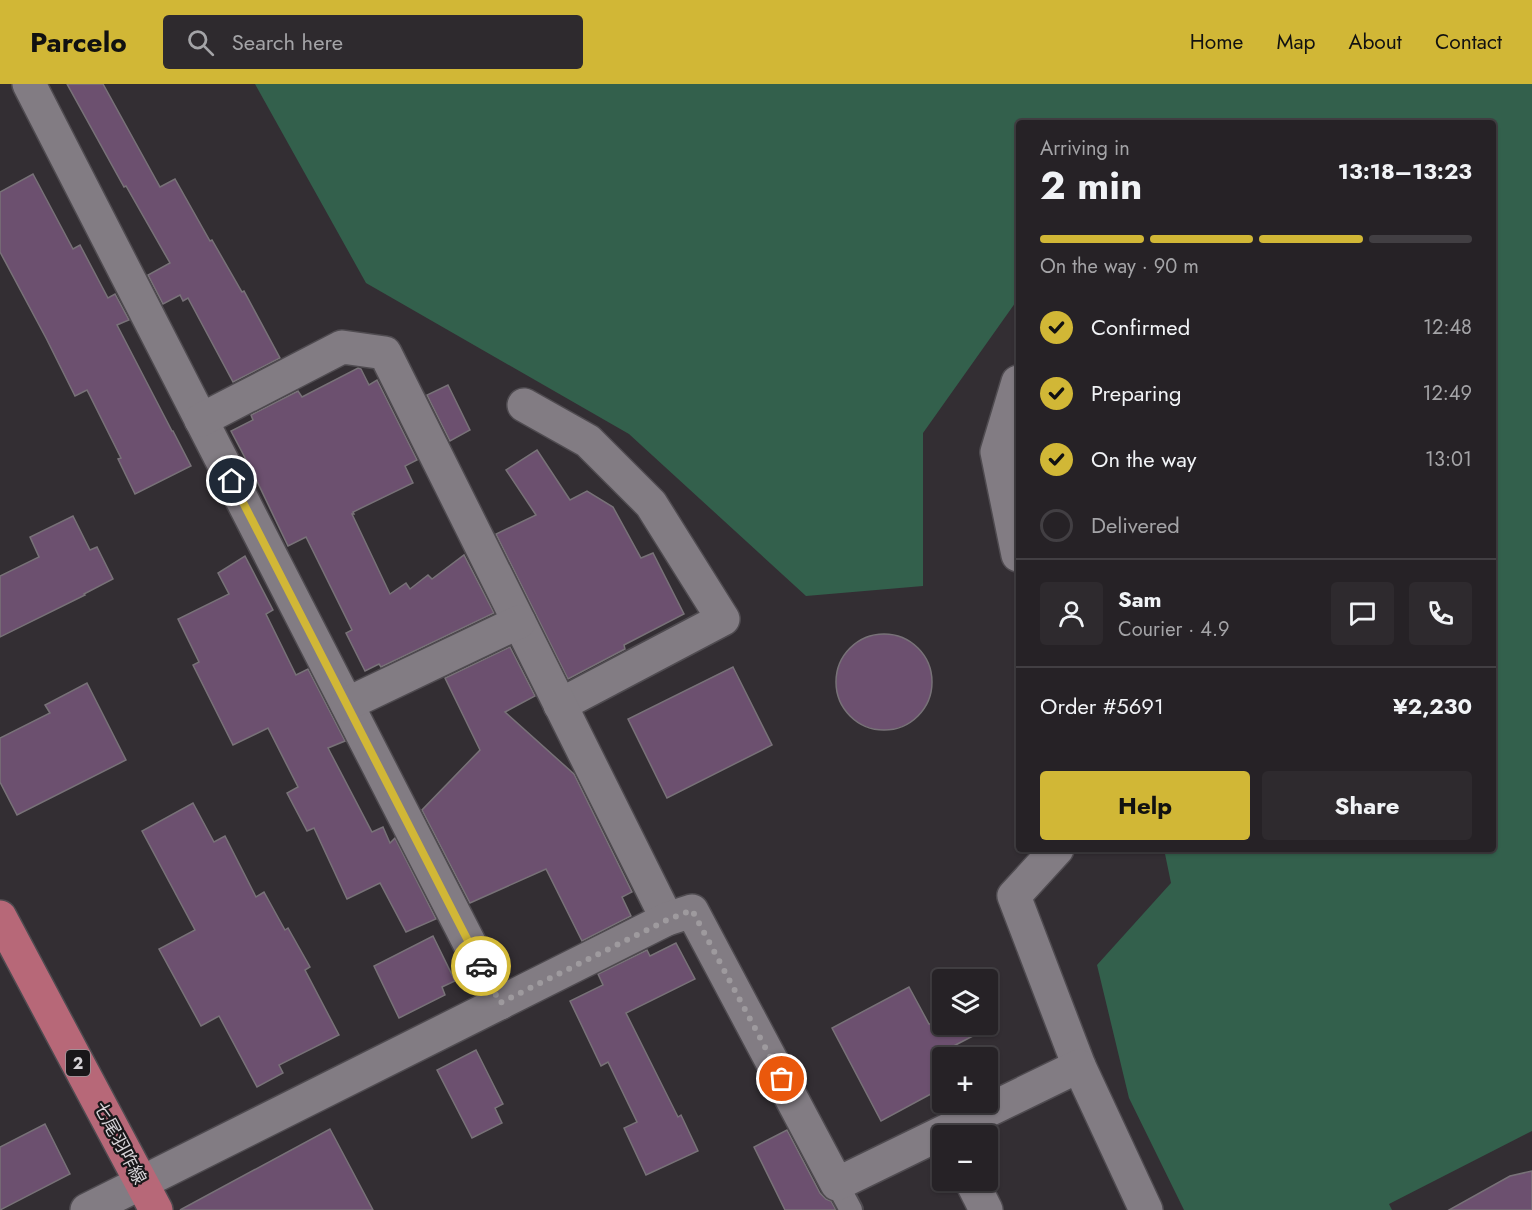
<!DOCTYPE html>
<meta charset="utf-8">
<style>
body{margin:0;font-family:Jost,"Noto Sans JP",sans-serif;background:#2e2a2e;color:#f1f3f6;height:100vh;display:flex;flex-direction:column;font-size:22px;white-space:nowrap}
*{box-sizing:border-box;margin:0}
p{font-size:20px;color:#a4a4a7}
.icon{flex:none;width:33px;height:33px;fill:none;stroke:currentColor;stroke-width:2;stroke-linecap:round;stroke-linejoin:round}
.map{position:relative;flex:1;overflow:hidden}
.drawer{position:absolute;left:1016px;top:36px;width:480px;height:732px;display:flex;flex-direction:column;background:#262226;border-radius:6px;box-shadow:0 2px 4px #0004,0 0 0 2px #423f43}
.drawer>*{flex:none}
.tools{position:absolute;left:932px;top:885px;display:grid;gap:12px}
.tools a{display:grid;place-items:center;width:66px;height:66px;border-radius:6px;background:#262226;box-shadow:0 2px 4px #0004,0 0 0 2px #423f43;font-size:30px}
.pin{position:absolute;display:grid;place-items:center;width:51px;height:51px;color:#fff;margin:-26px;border:3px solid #fff;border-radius:50%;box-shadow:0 2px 6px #0007}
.courier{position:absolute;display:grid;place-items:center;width:60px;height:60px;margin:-30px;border:4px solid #d1b736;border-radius:50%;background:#fff;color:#222;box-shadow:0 2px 8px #0007}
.overview em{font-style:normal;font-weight:700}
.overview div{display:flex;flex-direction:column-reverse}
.overview{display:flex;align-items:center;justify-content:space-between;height:102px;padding:0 24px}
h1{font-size:39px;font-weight:700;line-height:45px}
.bar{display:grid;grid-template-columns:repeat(4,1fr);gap:9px 6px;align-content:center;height:72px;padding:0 24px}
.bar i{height:8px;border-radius:4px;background:#423f43}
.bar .on{background:#d1b736}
.bar p{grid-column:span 4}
.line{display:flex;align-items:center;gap:15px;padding:0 24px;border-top:2px solid #423f43}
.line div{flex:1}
.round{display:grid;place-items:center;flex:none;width:63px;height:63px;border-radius:6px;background:#2e2a2e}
ol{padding:0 24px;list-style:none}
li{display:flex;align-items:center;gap:18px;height:66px}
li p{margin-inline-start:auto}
li .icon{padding:6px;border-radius:50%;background:#d1b736;color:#111;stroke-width:4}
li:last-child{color:#a4a4a7}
li i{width:33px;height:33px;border:3px solid #423f43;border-radius:50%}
.primary-button{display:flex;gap:12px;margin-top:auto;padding:12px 24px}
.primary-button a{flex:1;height:69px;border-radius:6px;background:#d1b736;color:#111;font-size:24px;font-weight:700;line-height:69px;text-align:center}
.primary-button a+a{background:#2e2a2e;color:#f1f3f6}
header{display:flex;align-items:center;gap:36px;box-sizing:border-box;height:84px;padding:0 30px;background:#d1b736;color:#111}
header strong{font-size:28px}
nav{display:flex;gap:33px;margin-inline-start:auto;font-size:21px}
.search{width:420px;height:54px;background:#2e2a2e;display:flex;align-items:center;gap:15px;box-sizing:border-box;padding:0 21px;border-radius:6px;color:#a4a4a7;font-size:22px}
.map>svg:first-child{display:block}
.forest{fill:#33604c}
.building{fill:#6c506f;stroke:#787278;stroke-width:1.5}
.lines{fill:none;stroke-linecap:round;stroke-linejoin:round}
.lane-casing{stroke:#4f4b50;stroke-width:26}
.street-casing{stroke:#4f4b50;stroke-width:36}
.primary-casing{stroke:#4f4b50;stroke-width:36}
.lane{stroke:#827c83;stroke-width:22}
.street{stroke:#827c83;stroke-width:33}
.primary{stroke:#b76878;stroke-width:33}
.done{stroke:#9e9a9e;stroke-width:6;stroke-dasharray:0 10.8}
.route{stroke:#d1b736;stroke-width:8}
.labels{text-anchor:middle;stroke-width:4.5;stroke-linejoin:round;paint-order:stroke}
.shield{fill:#191719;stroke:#9e9b9f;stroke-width:1.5}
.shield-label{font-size:16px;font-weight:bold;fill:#d7d4d8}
.street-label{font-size:18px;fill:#d7d4d8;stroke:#191719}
</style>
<header>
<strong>Parcelo</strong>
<div class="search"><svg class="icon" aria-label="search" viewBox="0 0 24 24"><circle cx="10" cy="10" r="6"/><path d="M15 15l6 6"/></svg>Search here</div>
<nav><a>Home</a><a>Map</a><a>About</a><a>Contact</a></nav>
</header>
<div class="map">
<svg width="1532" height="1126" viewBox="0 0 1532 1126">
<rect width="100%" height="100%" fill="#332e33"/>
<polygon class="forest" points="255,0 1532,0 1532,1047 1389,1120 1392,1126 1184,1126 1129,1014 1097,881 1171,799 1164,765 1492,765 1492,39 1018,39 1018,215 923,349 923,502 806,512 629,350 366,199"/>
<g class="building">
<polygon points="67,0 103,0 160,103 175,95 210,157 212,156 242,208 244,207 280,274 233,298 188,214 183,217 180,211 163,220 148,191 170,179 126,102 124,103"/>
<polygon points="33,90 73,165 80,161 108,214 115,210 129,236 117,241 172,347 173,347 191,382 135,410 118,375 121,374 87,306 75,312 46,254 0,168 0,108"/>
<polygon points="358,284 361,285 369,301 377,296 417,376 405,382 413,399 353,428 354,430 352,430 390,510 406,499 410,505 428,491 432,495 464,471 494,529 381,583 379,580 365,587 346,549 352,546 306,453 288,462 253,389 231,347 253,336 251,331 298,307 302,313"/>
<polygon points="448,301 470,346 450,357 427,311"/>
<polygon points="537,366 570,416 587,407 613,423 641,474 653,469 684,530 624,561 625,565 568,595 496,450 536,431 506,386"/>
<polygon points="73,432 90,466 97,463 113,495 84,510 85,511 0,553 0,492 39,473 30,453"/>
<polygon points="245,472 273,526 266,530 296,591 308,585 345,657 328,664 372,748 383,743 390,759 395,754 436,835 406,848 380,799 347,815 314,744 307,747 287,709 298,703 268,644 233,661 193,581 199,578 178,535 229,510 218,489"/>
<circle cx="884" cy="598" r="48"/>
<polygon points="510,563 535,612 505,628 574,690 632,808 622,813 631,832 582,857 546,785 470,819 422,726 480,666 445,594"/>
<polygon points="733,583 772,661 667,714 628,635"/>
<polygon points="87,599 126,676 17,731 0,698 0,654 50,629 45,621"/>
<polygon points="193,719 214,758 225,752 256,813 264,808 285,846 288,844 310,883 305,886 339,951 279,981 283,989 257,1003 219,932 201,942 159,865 195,846 142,747"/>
<polygon points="433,852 455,897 442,903 445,911 399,934 374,882"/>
<polygon points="676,859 695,895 626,929 678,1033 681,1031 698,1067 646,1091 624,1044 637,1038 608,978 601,982 570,917 603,901 598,890 647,866 650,872"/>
<polygon points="909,903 929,940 996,940 942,968 942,1004 881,1037 832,944"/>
<polygon points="476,966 503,1020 495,1024 502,1039 472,1054 437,986"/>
<polygon points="45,1040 70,1090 0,1126 0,1063"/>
<polygon points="330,1045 373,1126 180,1126"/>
<polygon points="787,1046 820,1109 826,1115 831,1117 836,1126 785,1126 754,1063"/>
<polygon points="1532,1087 1532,1126 1449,1126 1510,1092"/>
</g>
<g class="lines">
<g class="lane-casing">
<polyline id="lane" points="837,1100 851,1126"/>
</g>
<g class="street-casing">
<g id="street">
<polyline points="29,0 500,919"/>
<polyline points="1018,298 997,368 1018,471"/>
<polyline points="524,321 588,357 651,420 723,535 560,621"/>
<polyline points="201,336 342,263 385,269 667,835"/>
<polyline points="347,620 519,538"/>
<polyline points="1057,765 1014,812 1079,982"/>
<polyline points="971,1096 986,1126"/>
<polyline points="87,1126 667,835 692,827 837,1100 1079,982 1146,1126"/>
</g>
</g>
<g class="primary-casing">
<polyline id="primary" points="0,833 156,1126"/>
</g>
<use href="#lane" class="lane"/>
<use href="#street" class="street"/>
<use href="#primary" class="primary"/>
</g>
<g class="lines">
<polyline class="done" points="481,882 500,919 667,836 692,826 782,995"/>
<polyline class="route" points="232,397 481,882"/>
</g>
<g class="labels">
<rect class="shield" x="66" y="966" width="24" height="26" rx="4.5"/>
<g class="shield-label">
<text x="78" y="985">2</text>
</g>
<g class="street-label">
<text transform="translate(120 1059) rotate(62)" y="6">七尾羽咋線</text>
</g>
</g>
</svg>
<div class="tools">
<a><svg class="icon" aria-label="layers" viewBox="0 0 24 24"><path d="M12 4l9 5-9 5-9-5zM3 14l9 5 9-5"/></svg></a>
<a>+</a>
<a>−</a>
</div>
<div class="pin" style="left:782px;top:995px;background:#ea580c"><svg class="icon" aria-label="bag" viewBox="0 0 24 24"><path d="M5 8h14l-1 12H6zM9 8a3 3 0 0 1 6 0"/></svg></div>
<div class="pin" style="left:232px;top:397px;background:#1f2937"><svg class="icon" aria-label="home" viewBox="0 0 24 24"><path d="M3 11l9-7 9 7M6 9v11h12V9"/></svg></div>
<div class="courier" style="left:481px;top:882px"><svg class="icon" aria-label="car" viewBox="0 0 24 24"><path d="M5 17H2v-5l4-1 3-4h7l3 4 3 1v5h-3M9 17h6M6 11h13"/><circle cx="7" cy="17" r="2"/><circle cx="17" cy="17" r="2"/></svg></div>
<section class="drawer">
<div class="overview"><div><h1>2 min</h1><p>Arriving in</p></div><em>13:18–13:23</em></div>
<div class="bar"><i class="on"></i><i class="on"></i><i class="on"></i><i></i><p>On the way · 90 m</p></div>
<ol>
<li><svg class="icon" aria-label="check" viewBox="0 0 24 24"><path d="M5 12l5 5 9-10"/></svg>Confirmed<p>12:48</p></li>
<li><svg class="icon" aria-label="check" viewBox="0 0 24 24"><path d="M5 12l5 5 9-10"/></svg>Preparing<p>12:49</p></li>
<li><svg class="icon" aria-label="check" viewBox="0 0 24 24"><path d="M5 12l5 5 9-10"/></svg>On the way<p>13:01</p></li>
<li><i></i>Delivered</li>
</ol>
<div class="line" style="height:108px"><a class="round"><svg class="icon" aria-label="person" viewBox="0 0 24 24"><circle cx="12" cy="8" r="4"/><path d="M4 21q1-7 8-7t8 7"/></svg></a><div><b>Sam</b><p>Courier · 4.9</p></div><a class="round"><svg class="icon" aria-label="chat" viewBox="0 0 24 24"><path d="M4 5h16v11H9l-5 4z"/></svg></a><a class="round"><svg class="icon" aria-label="phone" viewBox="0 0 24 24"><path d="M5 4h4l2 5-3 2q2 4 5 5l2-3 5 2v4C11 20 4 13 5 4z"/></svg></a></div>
<div class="line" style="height:78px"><div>Order #5691</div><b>¥2,230</b></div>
<div class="primary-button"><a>Help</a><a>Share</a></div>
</section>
</div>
